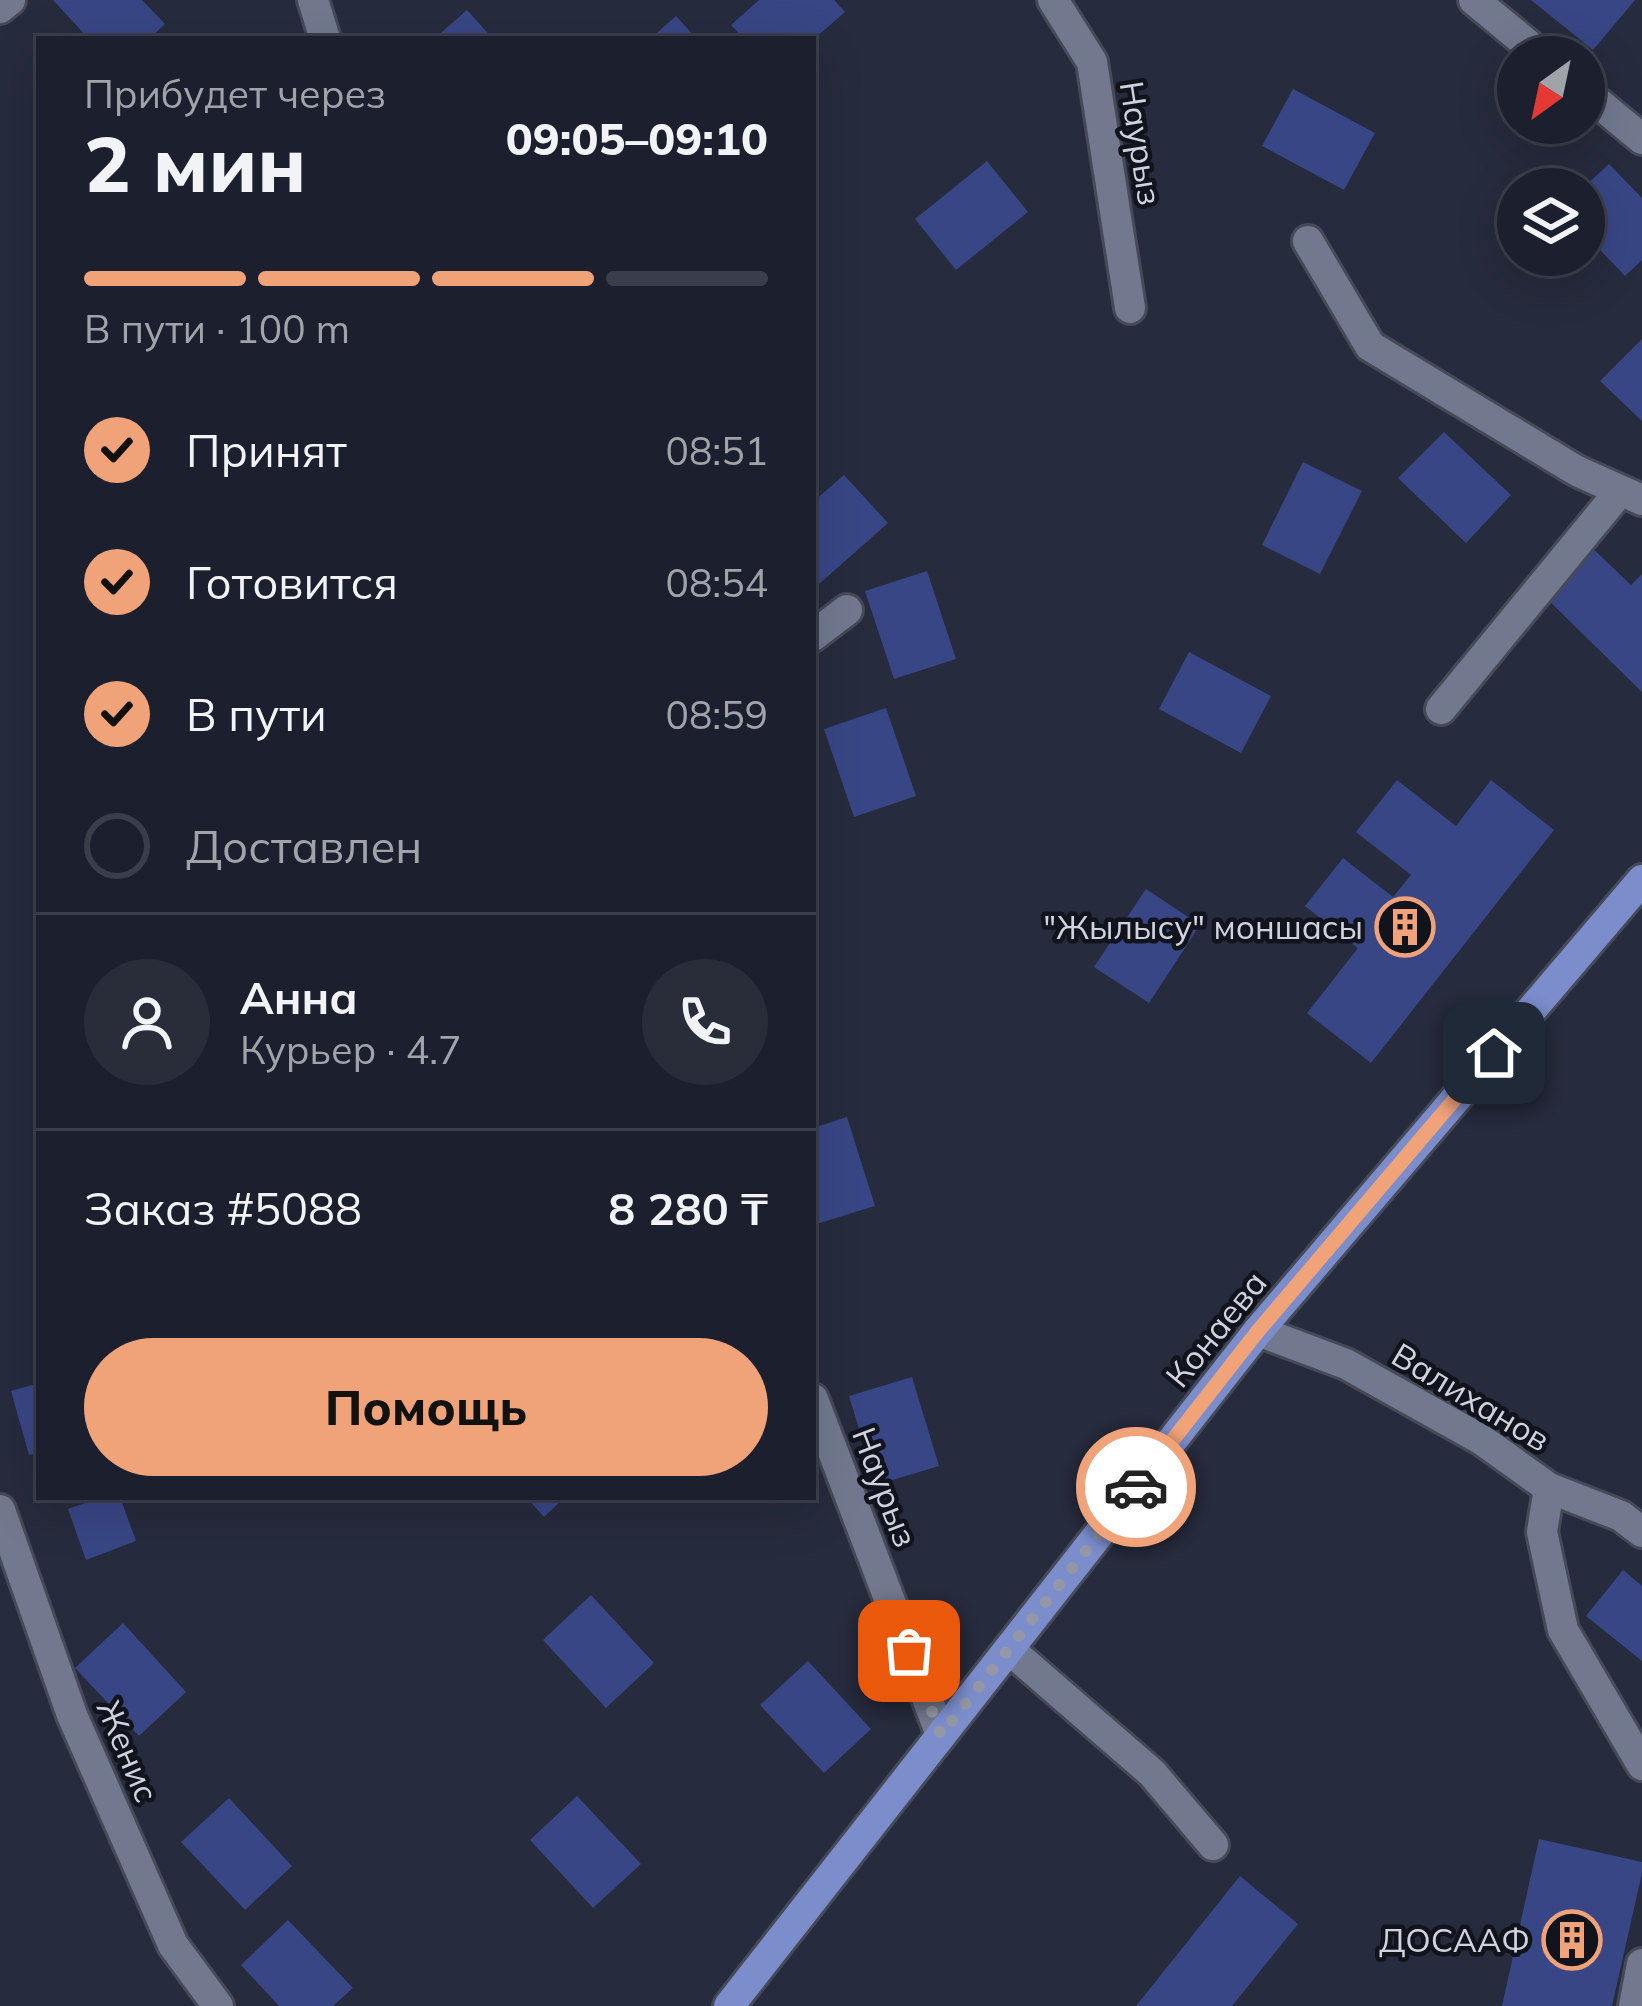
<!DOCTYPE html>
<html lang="ru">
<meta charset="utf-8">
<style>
body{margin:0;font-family:Mulish,sans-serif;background:#292d3a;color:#f1f3f6;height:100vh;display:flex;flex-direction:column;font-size:45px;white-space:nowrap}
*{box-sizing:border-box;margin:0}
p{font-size:39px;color:#a0a3aa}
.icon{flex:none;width:66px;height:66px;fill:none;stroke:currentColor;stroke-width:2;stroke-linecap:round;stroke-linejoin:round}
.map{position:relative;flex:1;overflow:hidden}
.panel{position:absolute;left:36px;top:36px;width:780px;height:1464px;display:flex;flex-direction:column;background:#1c202e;border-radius:0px;box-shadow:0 12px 48px #0002,0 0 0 3px #3a3e4a}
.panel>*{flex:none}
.needle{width:78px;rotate:213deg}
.buttons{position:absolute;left:1497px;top:36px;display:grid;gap:24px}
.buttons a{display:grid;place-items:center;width:108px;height:108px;border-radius:50%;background:#1c202e;box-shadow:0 12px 48px #0002,0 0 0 3px #3a3e4a;font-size:60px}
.pin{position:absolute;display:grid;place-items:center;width:102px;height:102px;color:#fff;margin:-51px;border-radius:24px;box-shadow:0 6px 18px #0006}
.courier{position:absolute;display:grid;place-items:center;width:120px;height:120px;margin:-60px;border:9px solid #f0a279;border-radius:50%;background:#fff;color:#222;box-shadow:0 3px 15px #0007}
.head em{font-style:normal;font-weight:800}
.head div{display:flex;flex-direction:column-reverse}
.head{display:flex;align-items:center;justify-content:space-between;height:204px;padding:0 48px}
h1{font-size:78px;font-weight:800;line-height:90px}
.bar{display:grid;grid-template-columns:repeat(4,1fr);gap:18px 12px;align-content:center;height:144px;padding:0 48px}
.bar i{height:15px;border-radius:9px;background:#3a3e4a}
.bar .active{background:#f0a279}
.bar p{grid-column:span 4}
.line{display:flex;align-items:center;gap:30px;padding:0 48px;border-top:3px solid #3a3e4a}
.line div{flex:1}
.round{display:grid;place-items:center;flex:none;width:126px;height:126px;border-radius:63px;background:#292d3a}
ol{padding:0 48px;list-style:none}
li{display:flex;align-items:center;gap:36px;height:132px}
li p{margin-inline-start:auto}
li .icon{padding:12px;border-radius:50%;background:#f0a279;color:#111;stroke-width:4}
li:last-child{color:#a0a3aa}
li i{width:66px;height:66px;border:6px solid #3a3e4a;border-radius:50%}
.action{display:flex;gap:24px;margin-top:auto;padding:24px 48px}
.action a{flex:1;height:138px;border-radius:72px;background:#f0a279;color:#111;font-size:48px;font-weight:800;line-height:138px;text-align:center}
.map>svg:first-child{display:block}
.building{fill:#384685}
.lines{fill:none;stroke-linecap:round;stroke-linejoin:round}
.minor-casing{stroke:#454958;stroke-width:36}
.major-casing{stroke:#454958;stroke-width:36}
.minor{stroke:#72798e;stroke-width:30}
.major{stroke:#7c8dcc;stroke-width:30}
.done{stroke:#9498a6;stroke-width:12;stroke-dasharray:0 21.6}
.route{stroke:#f0a279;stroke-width:15}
.labels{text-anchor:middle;stroke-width:9;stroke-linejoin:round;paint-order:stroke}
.street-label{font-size:33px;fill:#cfd3df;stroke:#11141c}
.poi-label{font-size:33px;fill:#cfd3df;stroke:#11141c;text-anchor:end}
</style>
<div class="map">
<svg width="1642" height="2006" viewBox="0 0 1642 2006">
<rect width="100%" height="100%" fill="#262b3d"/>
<g class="building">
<polygon points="53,0 142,0 165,24 149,39 89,39"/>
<polygon points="759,0 834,0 845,12 814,39 744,39 731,25"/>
<polygon points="1531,0 1635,0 1593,50"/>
<polygon points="467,10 493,39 434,39"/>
<polygon points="676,16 697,39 650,39"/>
<polygon points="1293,89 1375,133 1344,190 1262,146"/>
<polygon points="987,161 1028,212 956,270 915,219"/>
<polygon points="1609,164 1642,198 1642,260 1625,276 1584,233 1584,187"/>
<polygon points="1642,339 1642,421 1600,381"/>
<polygon points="1444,432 1511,495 1466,543 1398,478"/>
<polygon points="1303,462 1362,491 1320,574 1262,545"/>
<polygon points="844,475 888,523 818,585 813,579 813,502"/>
<polygon points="1587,543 1631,585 1642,574 1642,692 1540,592"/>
<polygon points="927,571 956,659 894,679 865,591"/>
<polygon points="1189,652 1271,696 1241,753 1159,709"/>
<polygon points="886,708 916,796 854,817 824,729"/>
<polygon points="1397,780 1456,826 1491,780 1554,830 1371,1063 1307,1013 1358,948 1305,906 1343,858 1393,897 1411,875 1356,832"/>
<polygon points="1146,889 1200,925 1149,1003 1094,967"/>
<polygon points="847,1117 875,1206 813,1225 813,1128"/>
<polygon points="912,1377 939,1466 876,1485 849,1396"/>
<polygon points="39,1383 39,1452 29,1455 11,1391"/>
<polygon points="102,1497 120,1497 136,1541 86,1560 68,1509"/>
<polygon points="526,1497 565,1497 544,1517"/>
<polygon points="1623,1570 1642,1586 1642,1661 1586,1616"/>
<polygon points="591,1595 654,1663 606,1708 543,1640"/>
<polygon points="123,1623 186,1692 139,1736 75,1668"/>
<polygon points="808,1661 871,1729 824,1773 760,1705"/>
<polygon points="577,1796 641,1864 593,1908 530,1840"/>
<polygon points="229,1798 292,1866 245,1910 181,1842"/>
<polygon points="1539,1839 1642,1862 1642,1873 1612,2006 1502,2006"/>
<polygon points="1240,1876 1298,1924 1232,2006 1136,2006"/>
<polygon points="288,1920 353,1988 333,2006 279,2006 241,1965"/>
</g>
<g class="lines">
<g class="minor-casing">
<g id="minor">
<polyline points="313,0 325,39"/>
<polyline points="1053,0 1092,62 1130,308"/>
<polyline points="1474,0 1543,57"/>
<polyline points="0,8 10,0"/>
<polyline points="1584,91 1642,139"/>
<polyline points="1308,241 1370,346 1577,471 1642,500"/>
<polyline points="813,636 847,610"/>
<polyline points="1441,709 1620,491"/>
<polyline points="1258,1331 1346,1364 1482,1440 1549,1488 1621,1516 1642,1532"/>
<polyline points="813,1399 941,1735"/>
<polyline points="1549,1488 1542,1532 1563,1630 1642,1765"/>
<polyline points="0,1510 72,1715 173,1945 218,2006"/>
<polyline points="1009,1649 1152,1773 1213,1845"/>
<polyline points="1634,2006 1642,1964"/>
</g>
</g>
<g class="major-casing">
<polyline id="major" points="729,2006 1258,1331 1642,880"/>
</g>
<use href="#minor" class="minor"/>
<use href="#major" class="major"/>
</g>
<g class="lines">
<polyline class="done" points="909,1651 941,1735 1136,1487"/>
<polyline class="route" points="1136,1487 1258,1331 1494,1053"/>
</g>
<defs>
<g id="building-ring" transform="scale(3)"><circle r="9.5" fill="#11141c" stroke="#f0a279" stroke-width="1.5"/><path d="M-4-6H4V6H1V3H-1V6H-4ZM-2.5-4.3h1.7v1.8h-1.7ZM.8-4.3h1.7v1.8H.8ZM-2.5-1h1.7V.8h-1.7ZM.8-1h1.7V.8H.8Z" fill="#f0a279"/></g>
</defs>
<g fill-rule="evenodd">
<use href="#building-ring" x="1405" y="927"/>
<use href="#building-ring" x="1572" y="1940"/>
</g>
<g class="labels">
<g class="street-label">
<text transform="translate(1141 143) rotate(81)" y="12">Наурыз</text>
<text transform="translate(1216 1329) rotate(-51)" y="12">Конаева</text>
<text transform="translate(1471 1397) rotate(31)" y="12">Валиханов</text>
<text transform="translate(885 1487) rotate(69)" y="12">Наурыз</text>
<text transform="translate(128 1751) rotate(67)" y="12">Женис</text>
</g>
<g class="poi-label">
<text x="1363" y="939">"Жылысу" моншасы</text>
<text x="1530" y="1952">ДОСААФ</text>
</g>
</g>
</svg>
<div class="buttons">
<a><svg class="needle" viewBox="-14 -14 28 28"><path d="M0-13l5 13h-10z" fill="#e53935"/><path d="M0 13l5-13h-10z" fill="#a0a3aa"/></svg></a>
<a><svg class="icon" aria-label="layers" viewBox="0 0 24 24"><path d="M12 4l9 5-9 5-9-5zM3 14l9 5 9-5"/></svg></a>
</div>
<div class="pin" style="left:909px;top:1651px;background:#ea580c"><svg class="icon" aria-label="bag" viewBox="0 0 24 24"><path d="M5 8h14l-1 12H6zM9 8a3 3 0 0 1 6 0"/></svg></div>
<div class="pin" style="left:1494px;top:1053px;background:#1f2937"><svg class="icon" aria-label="home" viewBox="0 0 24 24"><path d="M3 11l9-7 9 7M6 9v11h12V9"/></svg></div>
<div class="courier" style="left:1136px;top:1487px"><svg class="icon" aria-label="car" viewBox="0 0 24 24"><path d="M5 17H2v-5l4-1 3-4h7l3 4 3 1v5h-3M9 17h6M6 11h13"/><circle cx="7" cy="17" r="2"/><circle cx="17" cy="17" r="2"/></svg></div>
<section class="panel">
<div class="head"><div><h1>2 мин</h1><p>Прибудет через</p></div><em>09:05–09:10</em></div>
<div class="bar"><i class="active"></i><i class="active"></i><i class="active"></i><i></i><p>В пути · 100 m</p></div>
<ol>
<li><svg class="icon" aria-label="check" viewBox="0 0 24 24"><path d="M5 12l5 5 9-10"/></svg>Принят<p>08:51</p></li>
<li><svg class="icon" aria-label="check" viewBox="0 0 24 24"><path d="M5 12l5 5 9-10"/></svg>Готовится<p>08:54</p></li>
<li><svg class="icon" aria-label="check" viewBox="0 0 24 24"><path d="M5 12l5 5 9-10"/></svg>В пути<p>08:59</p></li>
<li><i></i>Доставлен</li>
</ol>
<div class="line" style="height:216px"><a class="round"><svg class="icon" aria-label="person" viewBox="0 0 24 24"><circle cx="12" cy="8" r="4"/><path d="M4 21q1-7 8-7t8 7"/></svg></a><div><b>Анна</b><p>Курьер · 4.7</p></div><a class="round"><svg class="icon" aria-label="phone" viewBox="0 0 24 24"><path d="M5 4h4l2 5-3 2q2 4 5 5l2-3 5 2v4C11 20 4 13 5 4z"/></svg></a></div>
<div class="line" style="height:156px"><div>Заказ #5088</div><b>8 280 ₸</b></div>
<div class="action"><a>Помощь</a></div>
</section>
</div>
